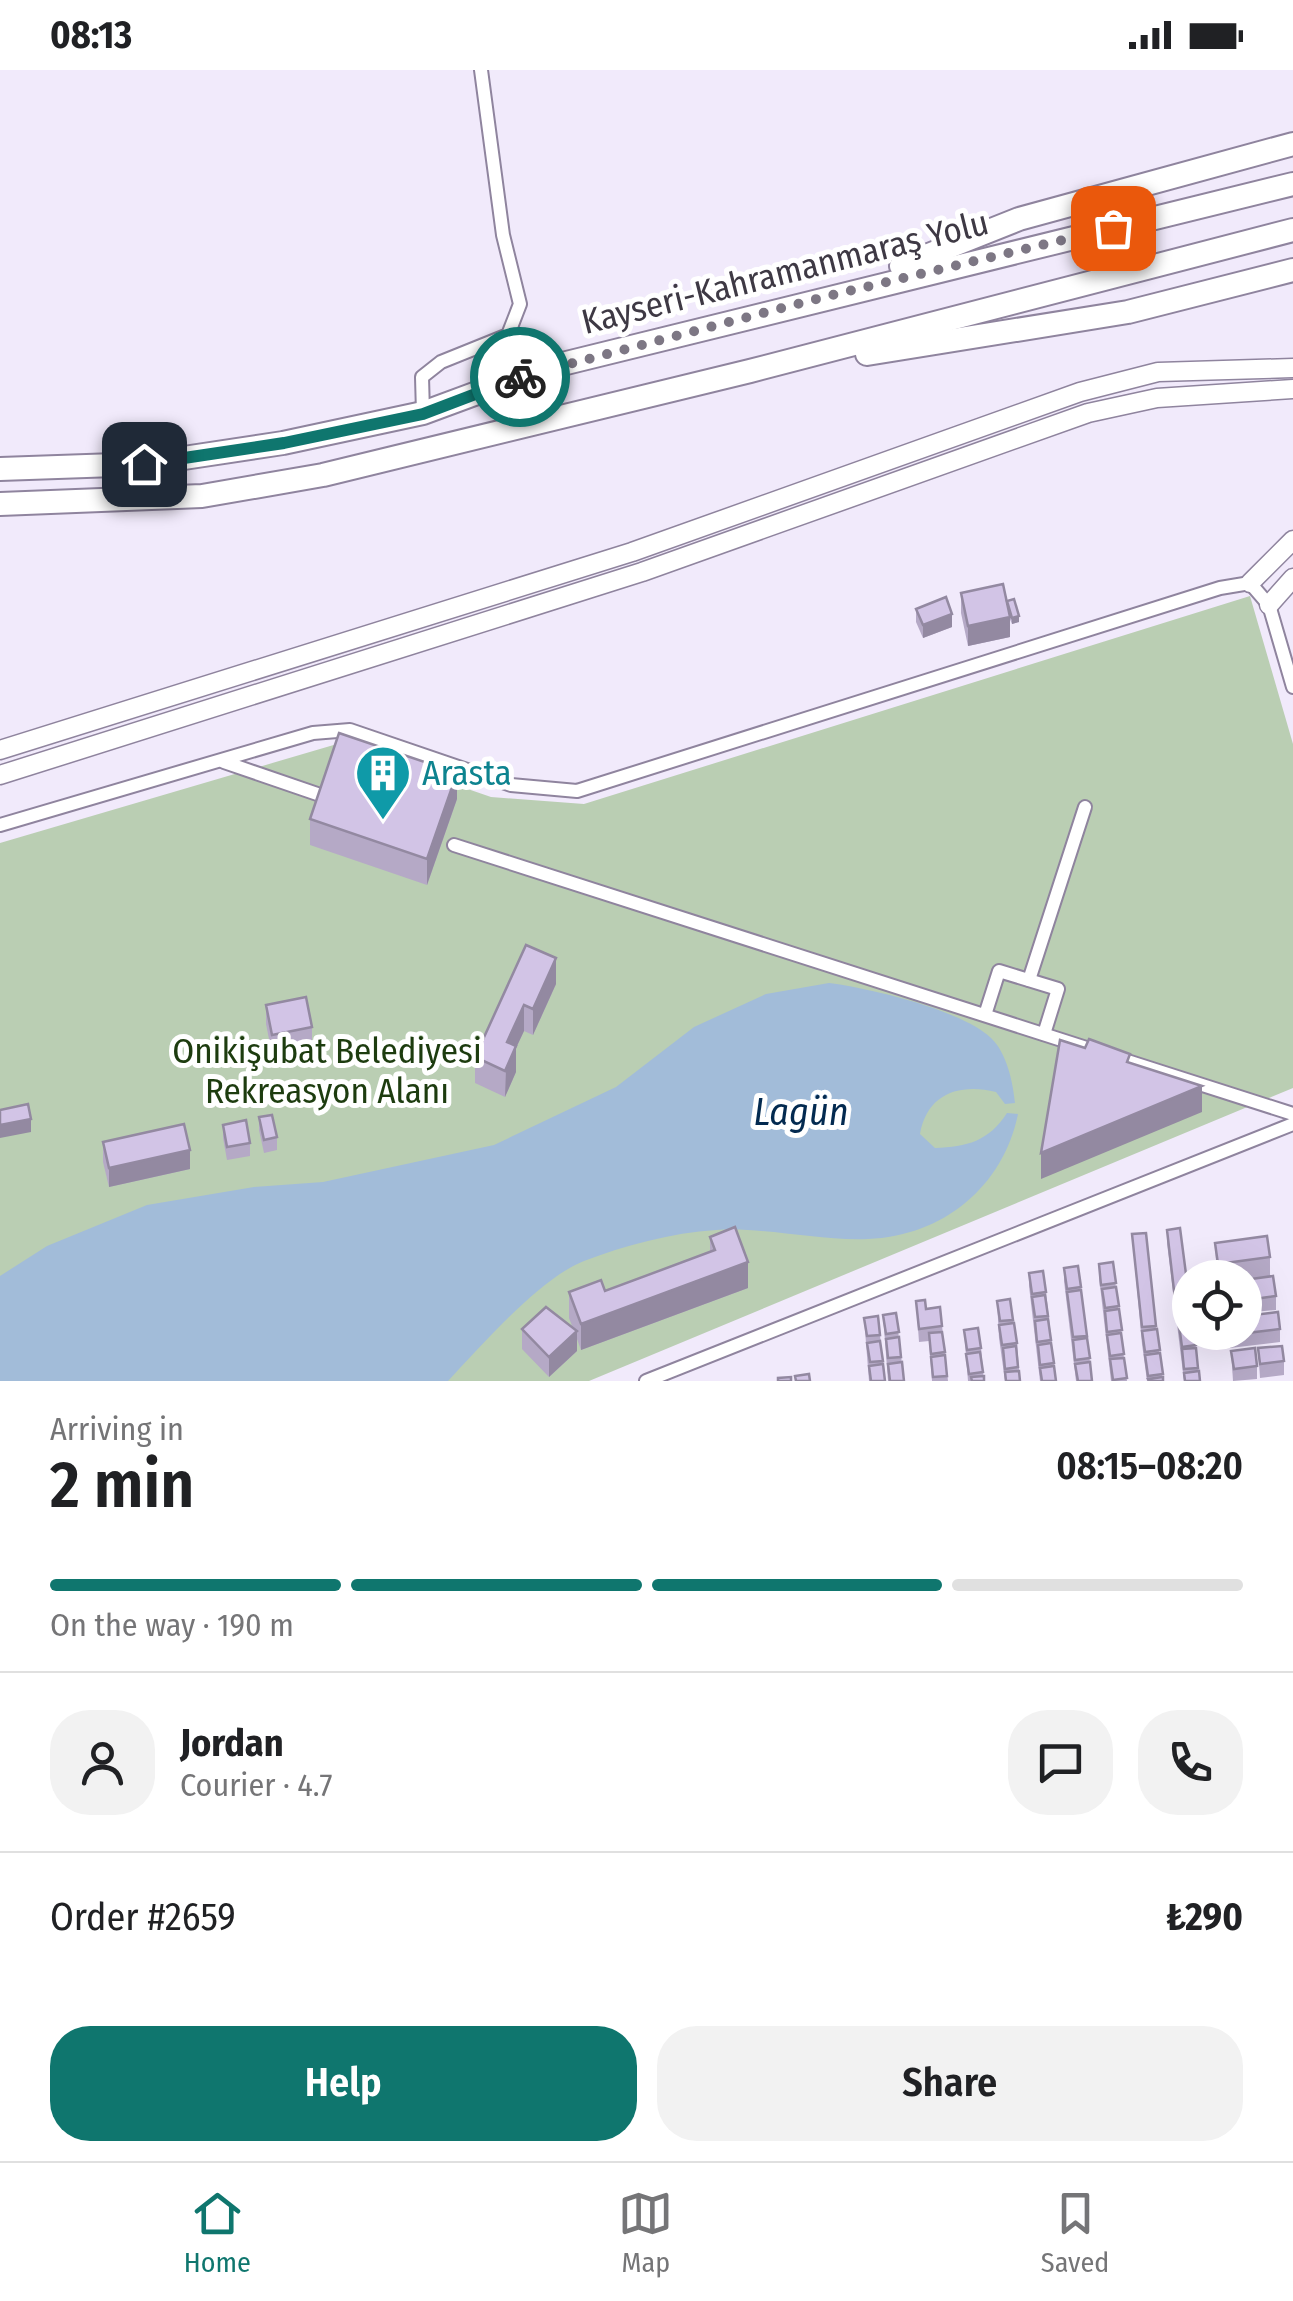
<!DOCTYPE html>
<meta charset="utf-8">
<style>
body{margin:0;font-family:"Fira Sans Condensed",sans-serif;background:#f2f2f2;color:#202124;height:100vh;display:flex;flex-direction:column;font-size:38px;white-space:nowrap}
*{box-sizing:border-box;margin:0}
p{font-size:32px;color:#757577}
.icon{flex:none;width:55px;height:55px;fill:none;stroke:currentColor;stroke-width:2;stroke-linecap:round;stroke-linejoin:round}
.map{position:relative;height:1311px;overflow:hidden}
.side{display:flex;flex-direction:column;background:#fff;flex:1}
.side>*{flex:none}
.tools{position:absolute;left:1172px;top:1190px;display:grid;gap:20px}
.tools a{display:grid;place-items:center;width:90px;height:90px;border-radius:50%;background:#fff;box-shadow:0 10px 40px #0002;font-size:50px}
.pin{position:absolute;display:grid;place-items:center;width:85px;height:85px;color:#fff;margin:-42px;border-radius:20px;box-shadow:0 5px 15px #0006}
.courier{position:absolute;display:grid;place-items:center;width:100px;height:100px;margin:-50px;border:8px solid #0f766e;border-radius:50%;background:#fff;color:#222;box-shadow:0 2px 12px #0007}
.head em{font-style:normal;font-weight:600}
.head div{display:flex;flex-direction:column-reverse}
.head{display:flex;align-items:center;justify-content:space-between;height:170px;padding:0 50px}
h1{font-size:65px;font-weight:600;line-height:75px}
.bar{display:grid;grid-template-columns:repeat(4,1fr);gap:15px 10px;align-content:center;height:120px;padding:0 50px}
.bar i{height:12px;border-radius:8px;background:#e0e0e0}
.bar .active{background:#0f766e}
.bar p{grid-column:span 4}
.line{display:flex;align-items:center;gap:25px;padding:0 50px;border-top:2px solid #e0e0e0}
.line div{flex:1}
.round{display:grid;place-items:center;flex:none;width:105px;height:105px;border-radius:40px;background:#f2f2f2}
.action{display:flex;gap:20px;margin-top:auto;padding:20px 50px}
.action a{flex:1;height:115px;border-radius:40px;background:#0f766e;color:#fff;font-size:40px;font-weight:600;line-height:115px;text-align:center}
.action a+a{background:#f2f2f2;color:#202124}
.status{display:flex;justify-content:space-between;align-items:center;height:70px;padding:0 50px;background:#fff;direction:ltr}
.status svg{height:28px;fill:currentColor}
.tab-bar{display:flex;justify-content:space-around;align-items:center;height:140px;border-top:2px solid #e0e0e0;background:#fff;font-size:28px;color:#757577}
.tab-bar a{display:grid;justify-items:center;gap:5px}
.tab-bar .active{color:#0f766e}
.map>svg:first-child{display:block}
.green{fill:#baceb3}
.water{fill:#a2bcd9}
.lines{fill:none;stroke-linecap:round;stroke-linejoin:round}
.street-casing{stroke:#8f849e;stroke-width:16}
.secondary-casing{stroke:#8f849e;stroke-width:21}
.highway-casing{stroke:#8f849e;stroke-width:26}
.street{stroke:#fff;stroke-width:12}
.secondary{stroke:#fff;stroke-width:18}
.highway{stroke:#fff;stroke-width:22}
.wall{fill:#b5a9c6}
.shaded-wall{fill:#9389a1}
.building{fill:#d2c4e6;stroke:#9389a1;stroke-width:2.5}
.done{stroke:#7d7784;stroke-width:10;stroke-dasharray:0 18}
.route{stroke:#0f766e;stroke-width:12}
.labels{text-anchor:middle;stroke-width:10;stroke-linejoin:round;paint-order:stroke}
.street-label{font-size:35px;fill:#3e3944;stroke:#fff}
.culture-label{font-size:35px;fill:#0d838f;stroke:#fff;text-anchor:start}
.park-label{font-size:35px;fill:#1d3c0f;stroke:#fff}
.water-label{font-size:38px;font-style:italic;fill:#032a50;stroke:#fff}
</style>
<div class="status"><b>08:13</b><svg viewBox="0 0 49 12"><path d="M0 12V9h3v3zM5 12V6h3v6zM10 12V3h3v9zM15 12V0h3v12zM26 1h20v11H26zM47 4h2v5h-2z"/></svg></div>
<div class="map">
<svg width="1293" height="1311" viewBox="0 0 1293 1311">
<rect width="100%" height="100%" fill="#f1eafb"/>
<polygon class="green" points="1250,526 1293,674 1293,1018 589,1311 0,1311 0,773 337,674 491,727 584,734"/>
<path class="water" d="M829,913C869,918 962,940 991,968C1007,983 1013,1013 1015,1033L1005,1034L996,1022C959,1013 927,1024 920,1064L935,1078C967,1077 989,1071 1007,1043L1018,1044C1003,1117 943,1166 868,1169C818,1171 767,1157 716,1160C671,1163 626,1175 584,1191C540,1208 481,1276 448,1311H0V1206L47,1176L147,1135L254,1117L323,1112L494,1075L616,1017L694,957L766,924Z"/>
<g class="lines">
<g class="street-casing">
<g id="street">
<polyline points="423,343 422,307 441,292 508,265 520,234 503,165 481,0"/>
<polyline points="224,692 326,727"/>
<polyline points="0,755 313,663 350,660 511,715 577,721 1220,518 1250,513 1269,535 1293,617"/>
<polyline points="454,775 1099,982"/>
<polyline points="1029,910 1085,737"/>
<polyline points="985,945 999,901 1058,919 1044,964"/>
<polyline points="1118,988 1293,1044"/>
<polyline points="646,1311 1293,1054"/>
</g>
</g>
<g class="secondary-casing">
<g id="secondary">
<polyline points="1250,513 1293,470"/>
<polyline points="1269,535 1293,508"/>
<polyline points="0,680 632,482 1080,322 1158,302 1293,298"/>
<polyline points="0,705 642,502 1088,343 1157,328 1293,319"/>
</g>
</g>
<g class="highway-casing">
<g id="highway">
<polyline points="901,196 1019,149 1293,74"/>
<polyline points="867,284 1128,242 1293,200"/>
<polyline points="0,399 144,394 283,373 423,343 542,299 1293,114"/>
<polyline points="0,434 202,426 323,405 750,301 1293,160"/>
</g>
</g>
<use href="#street" class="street"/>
<use href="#secondary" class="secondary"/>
<use href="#highway" class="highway"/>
</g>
<g class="wall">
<polygon points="961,523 1007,533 1019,552 1012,554 1009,547 1010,567 968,576 961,543"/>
<polygon points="916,539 952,557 923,568 916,552"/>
<polygon points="457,729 427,815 310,775 310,749"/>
<polygon points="526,875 556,914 533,965 524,961 516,978 516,1002 505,1027 475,1013 475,987"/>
<polygon points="266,935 312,957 312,977 272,984 266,954"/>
<polygon points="259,1047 277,1067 277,1080 264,1083 259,1060"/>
<polygon points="223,1055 250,1073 250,1086 227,1090 223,1068"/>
<polygon points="103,1072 190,1099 109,1117 103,1092"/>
<polygon points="1180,1158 1190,1233 1190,1262 1194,1262 1200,1311 1184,1311 1167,1173 1167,1160"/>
<polygon points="1146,1163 1156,1259 1163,1311 1147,1311 1142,1274 1132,1164"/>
<polygon points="710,1167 748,1218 581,1280 577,1269 577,1281 549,1307 522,1279 522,1259 573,1258 569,1248 569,1222 605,1221 710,1182"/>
<polygon points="1215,1173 1270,1187 1270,1207 1276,1226 1276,1240 1254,1242 1251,1209 1245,1210 1245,1208 1217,1208"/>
<polygon points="1113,1192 1124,1288 1127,1311 1111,1311 1099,1207 1099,1194"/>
<polygon points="1078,1196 1087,1266 1092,1311 1076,1311 1064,1211 1064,1198"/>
<polygon points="1029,1203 1046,1222 1056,1311 1040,1311 1029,1216"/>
<polygon points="1245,1212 1250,1230 1250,1243 1245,1244"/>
<polygon points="1010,1229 1017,1273 1020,1311 1005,1311 999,1268 997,1231"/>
<polygon points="916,1231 926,1239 940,1237 948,1311 932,1311 929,1271 919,1272"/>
<polygon points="896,1243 904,1311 888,1311 883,1245"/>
<polygon points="864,1248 880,1265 885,1311 869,1311"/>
<polygon points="1280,1259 1280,1272 1230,1278 1228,1262"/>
<polygon points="964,1260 981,1278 984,1311 968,1311"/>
<polygon points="1258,1278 1284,1291 1284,1305 1260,1308"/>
<polygon points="1231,1281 1257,1296 1257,1309 1233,1311"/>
</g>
<g class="shaded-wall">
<polygon points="952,544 952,557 923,568 923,555"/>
<polygon points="1019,546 1019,552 1012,554 1012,548"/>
<polygon points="1010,547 1010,567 968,576 968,556"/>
<polygon points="457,703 457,729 427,815 427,789"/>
<polygon points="556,888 556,914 533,965 533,939"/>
<polygon points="524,935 524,961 516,978 516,1002 505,1027 507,972"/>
<polygon points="1202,1016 1202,1042 1041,1109 1041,1083"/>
<polygon points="31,1049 31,1062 0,1068 0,1055"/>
<polygon points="190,1080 190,1099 109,1117 109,1098"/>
<polygon points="748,1192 748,1218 581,1280 581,1254"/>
<polygon points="577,1261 577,1281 549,1307 549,1287"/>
</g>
<g class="building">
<polygon points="1003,514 1010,547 968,556 961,523"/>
<polygon points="946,527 952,544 923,555 916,539"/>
<polygon points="1014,529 1019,546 1012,548 1007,531"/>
<polygon points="339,663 457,703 427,789 310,749"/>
<polygon points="526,875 556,888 533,939 524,935 507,972 516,976 505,1001 475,987"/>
<polygon points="306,927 312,957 272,965 266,935"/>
<polygon points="1089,969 1130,984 1127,992 1202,1016 1041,1083 1060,970 1085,978"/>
<polygon points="28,1034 31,1049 0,1055 0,1040"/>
<polygon points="272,1045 277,1067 264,1070 259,1047"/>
<polygon points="246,1050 250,1073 227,1077 223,1055"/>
<polygon points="184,1054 190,1080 109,1098 103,1072"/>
<polygon points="735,1157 748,1192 581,1254 569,1222 601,1210 605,1221 715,1180 710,1167"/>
<polygon points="1180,1158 1189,1227 1175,1229 1167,1160"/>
<polygon points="1146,1163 1156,1256 1142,1257 1132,1164"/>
<polygon points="1267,1166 1270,1187 1218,1194 1215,1173"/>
<polygon points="1113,1192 1116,1213 1101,1215 1099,1194"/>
<polygon points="1078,1196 1081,1217 1067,1219 1064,1198"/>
<polygon points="1043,1201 1046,1222 1032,1224 1029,1203"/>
<polygon points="1273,1206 1276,1226 1254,1229 1251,1209"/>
<polygon points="1247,1211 1250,1230 1245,1231 1245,1212"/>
<polygon points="1116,1217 1119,1236 1105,1238 1102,1219"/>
<polygon points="1081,1220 1087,1266 1073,1267 1067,1222"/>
<polygon points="1045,1225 1048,1246 1035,1247 1032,1227"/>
<polygon points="1010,1229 1013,1250 1000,1251 997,1231"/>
<polygon points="925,1230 926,1239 940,1237 942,1256 919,1259 916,1231"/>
<polygon points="1190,1230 1190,1251 1178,1252 1176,1231"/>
<polygon points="546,1237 577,1261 549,1287 522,1259"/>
<polygon points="1119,1239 1122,1260 1107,1262 1105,1241"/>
<polygon points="1278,1242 1280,1259 1230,1265 1230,1262 1245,1262 1245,1246"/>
<polygon points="896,1243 899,1262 886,1264 883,1245"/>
<polygon points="878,1246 880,1265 867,1266 864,1248"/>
<polygon points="1048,1249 1051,1270 1037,1272 1035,1251"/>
<polygon points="1014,1253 1017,1273 1002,1275 999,1255"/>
<polygon points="1190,1254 1190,1262 1194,1262 1196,1275 1182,1277 1179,1255"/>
<polygon points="978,1258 981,1278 967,1280 964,1260"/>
<polygon points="1157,1259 1160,1280 1145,1282 1142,1261"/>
<polygon points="942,1262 945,1282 931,1284 929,1263"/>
<polygon points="1121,1263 1124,1284 1110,1286 1107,1265"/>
<polygon points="899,1267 901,1287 888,1288 886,1269"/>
<polygon points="1087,1268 1090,1288 1075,1290 1073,1270"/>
<polygon points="880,1271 883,1291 870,1292 867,1273"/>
<polygon points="1051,1273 1054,1293 1040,1295 1038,1275"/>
<polygon points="1016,1276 1018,1297 1005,1299 1003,1278"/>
<polygon points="1282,1276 1284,1291 1260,1294 1258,1278"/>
<polygon points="1196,1278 1198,1298 1184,1299 1182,1279"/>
<polygon points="1255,1278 1257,1296 1234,1299 1231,1281"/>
<polygon points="980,1282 983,1302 969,1304 966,1284"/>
<polygon points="1160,1283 1163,1304 1148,1306 1145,1285"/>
<polygon points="945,1285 947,1306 933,1307 931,1287"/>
<polygon points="1124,1288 1127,1308 1113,1310 1110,1289"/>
<polygon points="902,1292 904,1311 890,1311 888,1294"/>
<polygon points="1090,1292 1092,1311 1078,1311 1075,1294"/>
<polygon points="883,1294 885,1311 871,1311 869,1296"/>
<polygon points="1054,1296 1056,1311 1042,1311 1040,1298"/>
<polygon points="1019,1301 1020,1311 1006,1311 1005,1302"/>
<polygon points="1199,1301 1200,1311 1185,1311 1184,1303"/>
<polygon points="809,1304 810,1311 796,1311 795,1306"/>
<polygon points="984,1306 984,1311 972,1311 971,1307"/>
<polygon points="791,1307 791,1311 778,1311 778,1308"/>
<polygon points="1163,1307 1163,1311 1149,1311 1148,1309"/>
</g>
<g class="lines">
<polyline class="done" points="520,307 824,227 1113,158"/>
<polyline class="route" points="144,394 284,373 423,344 520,307"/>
</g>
<defs>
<g id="building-pin" transform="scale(2.875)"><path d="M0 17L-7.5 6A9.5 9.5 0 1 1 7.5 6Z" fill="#0f9aa8" stroke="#fff"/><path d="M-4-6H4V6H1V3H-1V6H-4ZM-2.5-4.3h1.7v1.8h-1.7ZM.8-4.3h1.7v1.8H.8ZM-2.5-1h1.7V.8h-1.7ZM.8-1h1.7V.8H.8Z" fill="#fff"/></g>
</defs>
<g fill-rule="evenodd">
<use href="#building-pin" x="383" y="703"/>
</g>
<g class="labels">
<g class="street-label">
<text transform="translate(785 202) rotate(-14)" y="12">Kayseri-Kahramanmaraş Yolu</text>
</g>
<g class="culture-label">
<text x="422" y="715">Arasta</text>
</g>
<g class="park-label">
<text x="327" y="993">Onikişubat Belediyesi<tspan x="327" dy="40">Rekreasyon Alanı</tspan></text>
</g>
<g class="water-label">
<text x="801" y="1055">Lagün</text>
</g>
</g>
</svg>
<div class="tools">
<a><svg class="icon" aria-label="locate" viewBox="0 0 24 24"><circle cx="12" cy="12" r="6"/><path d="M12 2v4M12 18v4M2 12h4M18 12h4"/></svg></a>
</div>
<div class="pin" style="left:1113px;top:158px;background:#ea580c"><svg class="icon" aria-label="bag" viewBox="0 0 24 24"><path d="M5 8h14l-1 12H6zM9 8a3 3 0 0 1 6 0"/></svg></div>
<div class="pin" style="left:144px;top:394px;background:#1f2937"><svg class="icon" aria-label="home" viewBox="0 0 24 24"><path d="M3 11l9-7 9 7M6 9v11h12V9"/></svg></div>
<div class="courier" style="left:520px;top:307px"><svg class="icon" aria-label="bike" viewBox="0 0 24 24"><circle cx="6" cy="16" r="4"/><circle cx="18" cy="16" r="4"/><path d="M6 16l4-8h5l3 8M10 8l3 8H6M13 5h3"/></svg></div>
</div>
<section class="side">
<div class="head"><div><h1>2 min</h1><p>Arriving in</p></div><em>08:15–08:20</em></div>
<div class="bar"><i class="active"></i><i class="active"></i><i class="active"></i><i></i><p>On the way · 190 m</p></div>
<div class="line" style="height:180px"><a class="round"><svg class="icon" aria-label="person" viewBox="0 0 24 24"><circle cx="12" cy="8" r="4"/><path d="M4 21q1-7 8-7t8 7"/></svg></a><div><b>Jordan</b><p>Courier · 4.7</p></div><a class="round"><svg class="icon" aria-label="chat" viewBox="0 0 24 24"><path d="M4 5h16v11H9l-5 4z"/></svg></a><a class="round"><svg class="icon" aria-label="phone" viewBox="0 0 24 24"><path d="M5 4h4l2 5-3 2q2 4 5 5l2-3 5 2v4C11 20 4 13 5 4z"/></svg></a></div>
<div class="line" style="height:130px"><div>Order #2659</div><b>₺290</b></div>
<div class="action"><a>Help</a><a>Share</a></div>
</section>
<nav class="tab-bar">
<a class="active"><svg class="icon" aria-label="home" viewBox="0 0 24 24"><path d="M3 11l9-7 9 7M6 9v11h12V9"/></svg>Home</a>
<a><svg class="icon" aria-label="map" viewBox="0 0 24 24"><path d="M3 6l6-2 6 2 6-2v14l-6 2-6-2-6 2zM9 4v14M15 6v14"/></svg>Map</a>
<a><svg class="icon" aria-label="saved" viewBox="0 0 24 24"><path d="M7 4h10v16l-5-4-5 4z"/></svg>Saved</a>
</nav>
